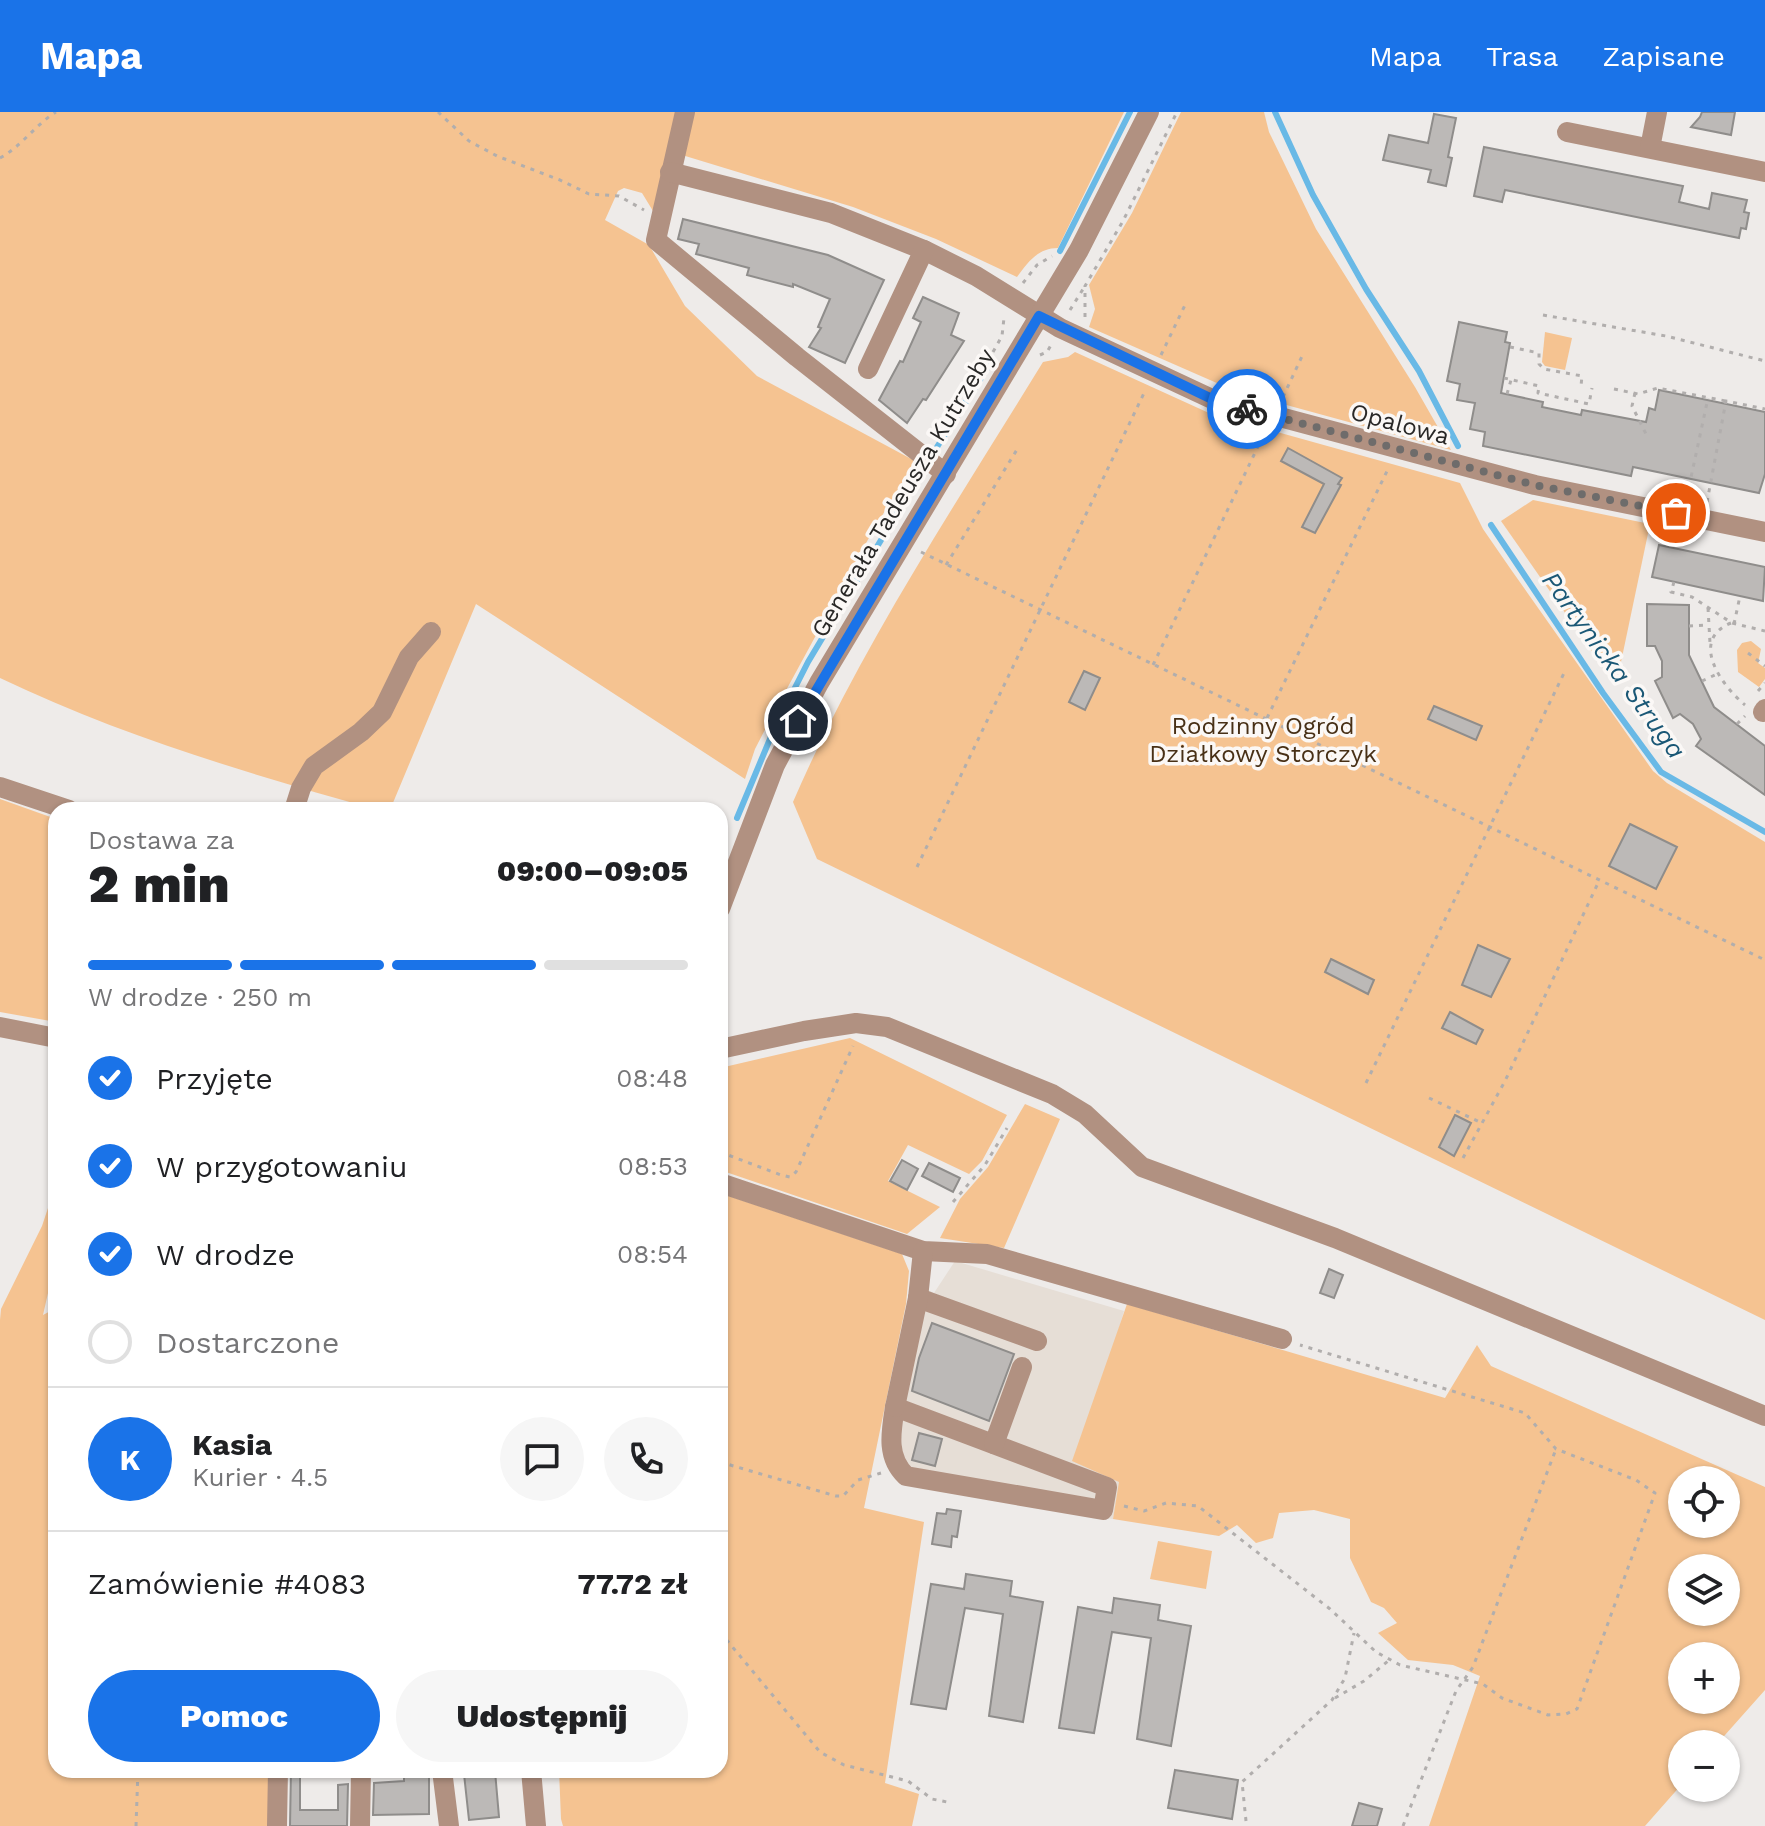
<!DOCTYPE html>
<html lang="pl">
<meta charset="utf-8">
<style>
body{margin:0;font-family:"Work Sans",sans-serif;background:#f6f6f6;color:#202124;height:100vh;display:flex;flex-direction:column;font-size:30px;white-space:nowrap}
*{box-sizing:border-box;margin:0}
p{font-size:26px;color:#757577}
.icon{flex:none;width:44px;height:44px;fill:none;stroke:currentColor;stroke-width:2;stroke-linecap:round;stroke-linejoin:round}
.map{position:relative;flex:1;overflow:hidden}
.panel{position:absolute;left:48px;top:690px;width:680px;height:976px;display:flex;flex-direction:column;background:#fff;border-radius:24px;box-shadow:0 2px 6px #0004}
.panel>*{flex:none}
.controls{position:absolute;left:1668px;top:1354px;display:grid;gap:16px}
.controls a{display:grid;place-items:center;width:72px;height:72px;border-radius:50%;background:#fff;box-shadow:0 2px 6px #0004;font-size:40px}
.pin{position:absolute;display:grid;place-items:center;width:68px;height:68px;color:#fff;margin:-34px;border:4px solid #fff;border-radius:50%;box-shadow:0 2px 8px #0007}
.courier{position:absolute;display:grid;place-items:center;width:80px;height:80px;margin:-40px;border:6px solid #1a73e8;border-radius:50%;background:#fff;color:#222;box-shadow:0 2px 10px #0007}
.summary em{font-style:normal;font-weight:800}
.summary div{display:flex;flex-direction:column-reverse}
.summary{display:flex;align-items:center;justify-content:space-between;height:136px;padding:0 40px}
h1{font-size:52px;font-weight:800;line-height:60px}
.bar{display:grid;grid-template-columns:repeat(4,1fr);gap:12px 8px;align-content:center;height:96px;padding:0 40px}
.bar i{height:10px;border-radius:6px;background:#e0e0e0}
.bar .on{background:#1a73e8}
.bar p{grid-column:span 4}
.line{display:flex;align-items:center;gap:20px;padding:0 40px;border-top:2px solid #e0e0e0}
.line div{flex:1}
.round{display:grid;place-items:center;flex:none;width:84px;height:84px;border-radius:42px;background:#f6f6f6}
ol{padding:0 40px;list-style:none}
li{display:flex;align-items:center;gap:24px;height:88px}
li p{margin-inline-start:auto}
li .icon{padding:8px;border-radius:50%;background:#1a73e8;color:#fff;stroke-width:4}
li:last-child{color:#757577}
li i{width:44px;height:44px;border:4px solid #e0e0e0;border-radius:50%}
.primary-button{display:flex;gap:16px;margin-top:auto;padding:16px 40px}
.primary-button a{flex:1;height:92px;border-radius:48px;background:#1a73e8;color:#fff;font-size:32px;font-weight:800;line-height:92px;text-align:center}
.primary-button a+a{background:#f6f6f6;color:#202124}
header{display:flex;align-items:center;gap:48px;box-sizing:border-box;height:112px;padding:0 40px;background:#1a73e8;color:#fff}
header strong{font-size:38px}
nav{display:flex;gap:44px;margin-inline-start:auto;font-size:28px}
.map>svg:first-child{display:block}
.built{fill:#e6ded6}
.green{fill:#f5c391;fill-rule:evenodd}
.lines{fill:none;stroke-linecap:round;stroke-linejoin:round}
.stream{stroke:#69b9e6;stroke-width:6}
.building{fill:#bcb9b7;stroke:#8f8d8b;stroke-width:2}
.path{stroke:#b1aead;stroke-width:3;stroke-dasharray:4 6;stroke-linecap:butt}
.minor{stroke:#b19181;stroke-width:20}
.done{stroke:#6e6c6b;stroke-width:8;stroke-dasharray:0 14.4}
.route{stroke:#1a73e8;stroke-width:10}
.labels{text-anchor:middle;stroke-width:7;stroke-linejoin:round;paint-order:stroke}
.street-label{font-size:24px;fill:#292827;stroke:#fbf8f6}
.park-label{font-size:24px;fill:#483016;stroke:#fbf8f6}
.water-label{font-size:26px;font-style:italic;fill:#1b5876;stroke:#fbf8f6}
</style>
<header>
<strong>Mapa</strong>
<nav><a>Mapa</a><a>Trasa</a><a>Zapisane</a></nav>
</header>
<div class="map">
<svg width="1765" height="1714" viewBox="0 0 1765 1714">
<rect width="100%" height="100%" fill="#eeebe9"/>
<polygon class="built" points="955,1149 1124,1199 1116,1226 1120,1370 1113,1407 999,1389 910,1356 900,1342 905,1278 924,1176 934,1181"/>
<g class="green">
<path d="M0,0H679L653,99L642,81L624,76L618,79L605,108L649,133L685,194L757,264L915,349L871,422L771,606L755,637L745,667L476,492L390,698H378C250,662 121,624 0,566Z"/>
<path d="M693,0H1124L1058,136C1038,136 1028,150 1017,165L936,127L853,95L682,43Z"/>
<polygon points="1181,0 1264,0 1269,20 1316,117 1415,275 1451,338 1235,279 1089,215 1095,197 1089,173 1132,101"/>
<polygon points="1545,220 1572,226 1565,258 1545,254 1542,250"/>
<path d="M1075,240L1209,301L1460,371L1483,417L1512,459L1653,659L1667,671L1765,730V1208L817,747L793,690C859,537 956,392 1043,250L1068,245Z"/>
<polygon points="1533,388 1650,412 1621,550 1600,551 1501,409"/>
<polygon points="1751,529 1761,537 1758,551 1765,556 1765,567 1759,575 1738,560 1737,538 1742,531"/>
<polygon points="0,687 56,707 56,910 0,900"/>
<polygon points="850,926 1007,1003 982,1049 969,1062 908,1033 888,1069 940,1095 907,1122 720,1058 720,956"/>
<polygon points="1025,992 1060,1007 1004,1136 940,1126 960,1087 988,1055"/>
<polygon points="56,1072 56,1146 43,1203 56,1196 56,1658 274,1658 273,1714 0,1714 0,1208 1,1197 42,1114"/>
<polygon points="720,1081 902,1142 909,1159 906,1192 864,1396 924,1410 885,1671 919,1682 912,1714 563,1714 561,1707 559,1658 720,1658"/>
<path d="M1127,1192L1445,1286L1477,1233L1491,1254L1765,1375V1578L1717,1632H1682V1672L1645,1714H1429L1480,1564L1453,1553L1408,1548L1378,1521L1397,1511L1384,1496L1371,1490L1350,1446V1407L1314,1398L1279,1401L1273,1426L1256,1431L1237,1413L1219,1424L1113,1407L1119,1370L1072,1349ZM1682,1368H1726V1412H1682ZM1682,1456H1726V1500H1682ZM1682,1544H1726V1588H1682Z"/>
<polygon points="1158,1429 1212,1439 1206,1477 1150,1467"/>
</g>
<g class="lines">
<g class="stream">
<polyline points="1275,0 1313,83 1366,177 1419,259 1458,334"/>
<polyline points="1060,139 1130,0"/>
<polyline points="937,335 992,249"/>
<polyline points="1491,413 1603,581 1661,660 1765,720"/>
<polyline points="737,706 775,615 808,550 920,363"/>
</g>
</g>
<g class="building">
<polygon points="1702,0 1735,0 1731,23 1691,15 1700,5"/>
<polygon points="1434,2 1456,6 1448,45 1452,46 1446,74 1428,70 1431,58 1383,48 1389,23 1428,31"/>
<polygon points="1484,35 1683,74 1679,90 1709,97 1712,81 1747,88 1744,100 1749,101 1746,117 1741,116 1739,126 1505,78 1502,90 1474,84"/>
<polygon points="683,107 828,143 884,168 845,251 809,235 821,216 818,215 830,187 793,172 793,175 747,163 749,156 696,142 699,132 678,127"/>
<polygon points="923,185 959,201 951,223 964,229 926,288 923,287 907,311 879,288 900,249 903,250 921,210 913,206"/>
<polygon points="1459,210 1507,220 1505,230 1510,231 1501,281 1543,290 1542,295 1581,303 1582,298 1646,310 1649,296 1655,298 1659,278 1765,300 1765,362 1759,381 1633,355 1631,364 1483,334 1485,320 1470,317 1475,291 1457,288 1460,272 1447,269"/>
<polygon points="1288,336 1342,366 1338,372 1341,373 1315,421 1302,415 1324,372 1281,349"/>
<polygon points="1659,433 1765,455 1763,489 1652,465"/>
<polygon points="1647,492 1689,493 1689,543 1714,595 1765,634 1765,683 1696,634 1701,627 1693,612 1680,602 1673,606 1655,569 1662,565 1662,549 1655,534 1647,534"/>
<polygon points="1084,559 1100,566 1085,598 1069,590"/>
<polygon points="1434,594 1482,614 1476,628 1428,607"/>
<polygon points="1630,712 1677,735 1656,777 1609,754"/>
<polygon points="1478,833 1510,847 1491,885 1462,873"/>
<polygon points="1331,847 1374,868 1368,882 1325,860"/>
<polygon points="1450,900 1483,918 1476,932 1442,916"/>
<polygon points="1455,1003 1471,1011 1454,1044 1439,1035"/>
<polygon points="902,1048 918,1057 907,1078 890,1069"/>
<polygon points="929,1051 960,1066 953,1080 922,1064"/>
<polygon points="1329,1157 1343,1163 1334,1186 1320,1181"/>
<polygon points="932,1211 1014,1242 989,1309 912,1279 919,1246"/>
<polygon points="919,1321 942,1327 935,1354 912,1348"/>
<polygon points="947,1397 961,1399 957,1425 952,1424 951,1435 932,1432 937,1401 946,1402"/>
<polygon points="966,1462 1012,1469 1010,1484 1043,1490 1023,1610 989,1604 1003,1502 965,1496 946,1597 911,1592 931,1472 964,1477"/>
<polygon points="1114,1486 1160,1493 1158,1508 1191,1514 1171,1634 1137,1627 1151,1526 1112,1520 1094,1621 1059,1616 1078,1495 1112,1501"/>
<polygon points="291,1658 300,1658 300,1698 338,1698 338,1673 348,1672 347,1714 290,1714"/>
<polygon points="1175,1658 1238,1668 1232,1707 1168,1696"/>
<polygon points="495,1659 499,1705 469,1708 464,1662"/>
<polygon points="404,1665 429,1665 429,1702 373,1703 374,1671 404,1669"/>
<polygon points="1359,1691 1382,1697 1377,1714 1352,1714"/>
</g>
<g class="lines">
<g class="path">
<polyline points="438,0 469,29 497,44 560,68 589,82 619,84 644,98"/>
<path d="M0,46C22,34 35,13 56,0"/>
<polyline points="1023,171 1037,153 1052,144"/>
<polyline points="1070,198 1085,174"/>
<polyline points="1543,203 1666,224 1765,249"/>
<polyline points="1085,205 1085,174 1123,109 1177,0"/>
<polyline points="1510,235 1539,241 1539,252 1544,257 1582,264 1581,274"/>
<polyline points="993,240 1002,224 1004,206"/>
<polyline points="1040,243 1047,240 1051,233"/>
<polyline points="1161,243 1186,191"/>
<polyline points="1504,266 1539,274 1538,281 1589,292 1592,276"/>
<polyline points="1614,277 1638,282 1658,276 1726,289"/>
<polyline points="1635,281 1632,294 1646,322 1645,326"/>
<polyline points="1507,282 1511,268"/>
<polyline points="1283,285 1304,240"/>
<polyline points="1687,384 1708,286"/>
<polyline points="1707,390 1726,289 1765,297"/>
<polyline points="921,440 1765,848"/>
<polyline points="946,453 1018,336"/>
<polyline points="1674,470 1671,480 1692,485 1732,511 1765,519"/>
<polyline points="1708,496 1710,531"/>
<path d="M1731,511C1689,528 1721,573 1745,593"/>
<polyline points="1734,512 1740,484"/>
<polyline points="1689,514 1708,513"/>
<polyline points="1748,541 1765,554"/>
<polyline points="1153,553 1265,320"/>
<polyline points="1702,569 1719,561"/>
<polyline points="1758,579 1765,571"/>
<polyline points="1267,606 1389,355"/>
<polyline points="1737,612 1745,604"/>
<polyline points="917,755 1145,279"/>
<polyline points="1366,971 1566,557"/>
<polyline points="1429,986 1482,1011"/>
<polyline points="720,1040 781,1063 790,1065 796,1060 853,934"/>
<polyline points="1463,1046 1505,969 1599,769"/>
<polyline points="953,1090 985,1053 1007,1016"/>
<polyline points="720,1350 836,1384 843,1384 858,1368 881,1361"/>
<polyline points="1124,1394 1144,1399 1166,1391 1198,1394 1330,1497 1376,1540 1400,1553 1483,1572 1502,1586 1548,1603 1566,1602 1577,1597 1655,1381 1636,1368 1556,1337 1525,1301 1300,1233"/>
<polyline points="720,1520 820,1640 844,1653 908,1669 932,1687 952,1691"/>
<polyline points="1335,1586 1364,1569 1388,1549"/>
<polyline points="1246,1709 1242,1670 1332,1588 1345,1566 1354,1521"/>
<polyline points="136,1714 138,1658"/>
<polyline points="1403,1714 1456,1579 1473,1555 1556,1337"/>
</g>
<g class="minor">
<polyline points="685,0 656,128 797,245 946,362"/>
<polyline points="1567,20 1765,60"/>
<polyline points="1650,36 1657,0"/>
<polyline points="670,60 831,101 924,138 976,164 1060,216 1212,287 1535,373 1765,420"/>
<polyline points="868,257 924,138"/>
<polyline points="1763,600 1765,597"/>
<polyline points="0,675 69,698"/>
<polyline points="294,698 301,676 314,654 361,620 382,600 409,545 431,520"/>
<polyline points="720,797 775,653 819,571 1079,138 1149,0"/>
<polyline points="0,915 56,926"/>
<polyline points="720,937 804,919 856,911 887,915 1052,982 1085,1002 1142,1055 1335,1126 1765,1304"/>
<polyline points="720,1071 923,1139 987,1142 1282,1227"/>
<polyline points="918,1186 1037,1229"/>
<path d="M895,1295L1107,1375L1103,1398L906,1364C886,1345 891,1320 895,1295Z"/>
<polyline points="895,1295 918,1186 923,1139"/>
<polyline points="994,1332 1022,1255"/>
<polyline points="442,1658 449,1714"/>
<polyline points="531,1658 536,1714"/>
<polyline points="277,1714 278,1658"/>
<polyline points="360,1714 361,1658"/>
</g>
</g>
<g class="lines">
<polyline class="done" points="1247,297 1535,373 1676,401"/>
<polyline class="route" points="798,609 1039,204 1212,287 1247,297"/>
</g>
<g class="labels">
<g class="street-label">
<text transform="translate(1400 312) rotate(15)" y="8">Opalowa</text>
<text transform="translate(903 381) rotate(-59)" y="8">Generała Tadeusza Kutrzeby</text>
</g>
<g class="park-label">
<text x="1263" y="622">Rodzinny Ogród<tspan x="1263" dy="28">Działkowy Storczyk</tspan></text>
</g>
<g class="water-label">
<text transform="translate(1614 553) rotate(54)" y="9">Partynicka Struga</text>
</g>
</g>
</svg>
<div class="controls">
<a><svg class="icon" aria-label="locate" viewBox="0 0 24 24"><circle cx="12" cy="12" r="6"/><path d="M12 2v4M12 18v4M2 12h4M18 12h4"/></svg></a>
<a><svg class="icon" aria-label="layers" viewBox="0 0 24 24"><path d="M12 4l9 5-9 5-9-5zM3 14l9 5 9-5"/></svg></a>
<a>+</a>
<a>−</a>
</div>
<div class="pin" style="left:1676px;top:401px;background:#ea580c"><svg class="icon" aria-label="bag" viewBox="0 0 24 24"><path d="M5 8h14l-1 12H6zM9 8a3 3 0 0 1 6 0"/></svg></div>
<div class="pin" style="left:798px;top:609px;background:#1f2937"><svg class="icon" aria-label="home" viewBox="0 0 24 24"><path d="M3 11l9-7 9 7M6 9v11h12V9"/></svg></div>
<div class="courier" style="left:1247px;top:297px"><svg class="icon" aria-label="bike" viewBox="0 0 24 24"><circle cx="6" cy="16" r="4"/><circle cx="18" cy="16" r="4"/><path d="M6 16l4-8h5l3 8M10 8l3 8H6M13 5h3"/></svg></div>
<section class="panel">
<div class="summary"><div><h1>2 min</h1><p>Dostawa za</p></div><em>09:00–09:05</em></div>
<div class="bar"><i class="on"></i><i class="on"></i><i class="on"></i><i></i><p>W drodze · 250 m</p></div>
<ol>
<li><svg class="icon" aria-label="check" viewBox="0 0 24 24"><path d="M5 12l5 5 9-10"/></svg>Przyjęte<p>08:48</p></li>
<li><svg class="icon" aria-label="check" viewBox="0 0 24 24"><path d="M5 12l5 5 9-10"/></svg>W przygotowaniu<p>08:53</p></li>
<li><svg class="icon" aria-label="check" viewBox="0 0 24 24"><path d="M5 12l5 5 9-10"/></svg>W drodze<p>08:54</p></li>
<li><i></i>Dostarczone</li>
</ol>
<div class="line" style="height:144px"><b class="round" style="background:#1a73e8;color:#fff">K</b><div><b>Kasia</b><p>Kurier · 4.5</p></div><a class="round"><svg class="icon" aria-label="chat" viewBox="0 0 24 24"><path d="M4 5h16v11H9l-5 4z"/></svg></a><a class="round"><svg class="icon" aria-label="phone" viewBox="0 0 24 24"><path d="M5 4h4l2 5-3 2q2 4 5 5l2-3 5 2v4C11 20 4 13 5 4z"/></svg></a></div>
<div class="line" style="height:104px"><div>Zamówienie #4083</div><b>77.72 zł</b></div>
<div class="primary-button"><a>Pomoc</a><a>Udostępnij</a></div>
</section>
</div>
